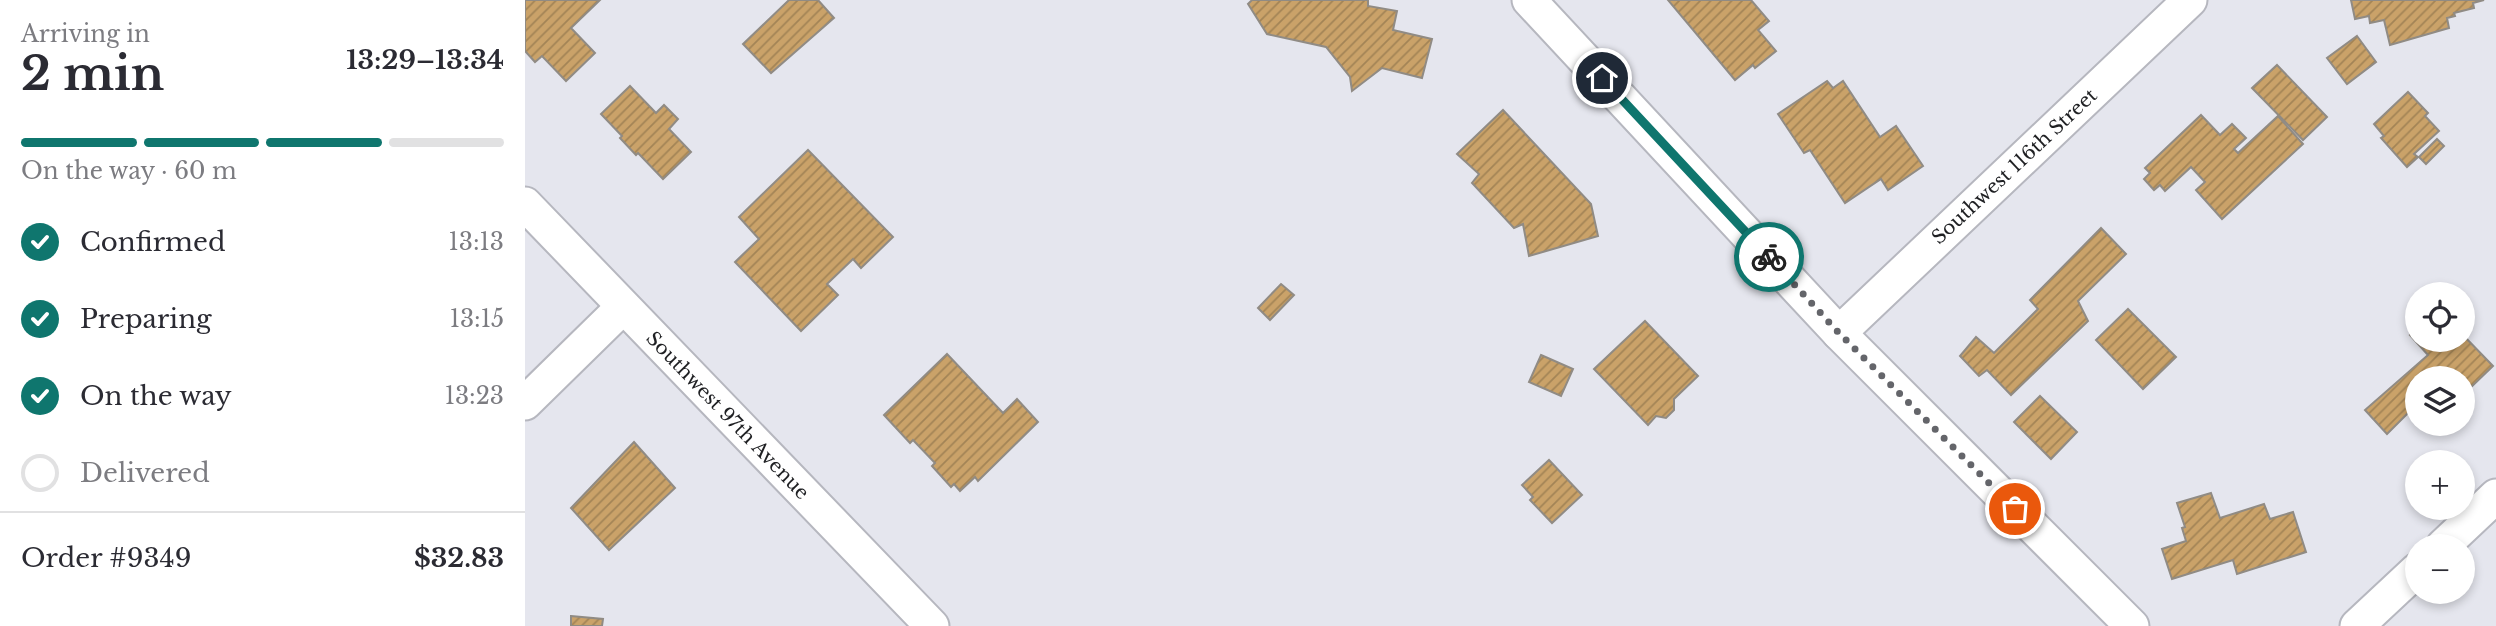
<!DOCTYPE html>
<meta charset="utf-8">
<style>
body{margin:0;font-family:"Libre Baskerville",serif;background:#f7f7f7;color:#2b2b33;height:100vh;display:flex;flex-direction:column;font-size:26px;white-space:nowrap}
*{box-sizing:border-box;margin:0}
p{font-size:23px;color:#7c7c81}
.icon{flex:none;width:38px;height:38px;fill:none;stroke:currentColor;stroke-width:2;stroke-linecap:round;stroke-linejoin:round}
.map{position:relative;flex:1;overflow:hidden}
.panel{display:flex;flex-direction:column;background:#fff;width:525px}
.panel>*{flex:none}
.controls{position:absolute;left:1880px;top:282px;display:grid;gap:14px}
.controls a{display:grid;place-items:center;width:70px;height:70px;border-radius:50%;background:#fff;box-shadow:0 4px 10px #0003;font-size:35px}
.pin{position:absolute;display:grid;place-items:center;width:60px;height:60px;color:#fff;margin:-30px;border:4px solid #fff;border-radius:50%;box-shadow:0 2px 7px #0007}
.courier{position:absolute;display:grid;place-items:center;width:70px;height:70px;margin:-35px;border:5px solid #0f766e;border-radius:50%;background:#fff;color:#222;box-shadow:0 2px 9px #0007}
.summary em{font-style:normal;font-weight:800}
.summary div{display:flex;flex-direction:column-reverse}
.summary{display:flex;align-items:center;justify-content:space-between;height:119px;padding:0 21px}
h1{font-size:46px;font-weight:800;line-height:52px}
.bar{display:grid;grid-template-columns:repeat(4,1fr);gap:10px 7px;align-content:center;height:84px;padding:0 21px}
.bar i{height:9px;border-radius:5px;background:#e1e1e2}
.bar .active{background:#0f766e}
.bar p{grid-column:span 4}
.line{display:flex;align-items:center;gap:18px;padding:0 21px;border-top:2px solid #e1e1e2}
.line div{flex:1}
ol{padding:0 21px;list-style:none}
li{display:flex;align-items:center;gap:21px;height:77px}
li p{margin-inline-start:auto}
li .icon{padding:7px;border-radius:50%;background:#0f766e;color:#fff;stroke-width:4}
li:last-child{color:#7c7c81}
li i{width:38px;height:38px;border:4px solid #e1e1e2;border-radius:50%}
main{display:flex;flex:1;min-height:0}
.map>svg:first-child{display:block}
.building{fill:url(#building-hatch);stroke:#908b84;stroke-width:2}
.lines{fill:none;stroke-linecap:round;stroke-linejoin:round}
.minor-casing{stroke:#b6b7bf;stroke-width:37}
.minor{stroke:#fff;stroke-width:33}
.done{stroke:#64656a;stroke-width:7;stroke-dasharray:0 12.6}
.route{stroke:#0f766e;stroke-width:9}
.labels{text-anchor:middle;stroke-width:5;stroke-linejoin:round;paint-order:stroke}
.street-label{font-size:19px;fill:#1f2023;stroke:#fff}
</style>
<main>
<section class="panel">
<div class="summary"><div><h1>2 min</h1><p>Arriving in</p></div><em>13:29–13:34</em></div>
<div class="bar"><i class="active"></i><i class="active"></i><i class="active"></i><i></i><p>On the way · 60 m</p></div>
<ol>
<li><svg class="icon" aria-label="check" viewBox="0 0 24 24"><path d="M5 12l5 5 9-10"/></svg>Confirmed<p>13:13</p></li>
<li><svg class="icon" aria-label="check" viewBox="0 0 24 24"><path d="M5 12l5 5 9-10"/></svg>Preparing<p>13:15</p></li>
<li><svg class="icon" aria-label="check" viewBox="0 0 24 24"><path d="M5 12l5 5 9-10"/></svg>On the way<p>13:23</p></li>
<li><i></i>Delivered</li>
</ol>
<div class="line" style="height:91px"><div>Order #9349</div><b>$32.83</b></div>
</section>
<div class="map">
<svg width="1971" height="626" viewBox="0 0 1971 626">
<defs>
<pattern id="building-hatch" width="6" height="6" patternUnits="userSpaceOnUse" patternTransform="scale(1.75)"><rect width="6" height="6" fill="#caa269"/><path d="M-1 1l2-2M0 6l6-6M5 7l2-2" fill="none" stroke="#a38456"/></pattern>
</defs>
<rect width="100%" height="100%" fill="#e5e6ee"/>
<g class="building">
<polygon points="0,0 75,0 46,28 70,53 41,81 17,56 10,62 0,51"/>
<polygon points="264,0 293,0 309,18 246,73 218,44"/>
<polygon points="727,0 843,0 843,6 872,11 868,30 907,39 897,78 857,68 827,91 825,77 801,47 742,34 723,4"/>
<polygon points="1143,0 1226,0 1244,21 1233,30 1251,51 1230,68 1228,65 1210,80"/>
<polygon points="1826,0 1959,0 1948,3 1949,8 1929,13 1930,16 1922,18 1924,28 1865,45 1859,20 1845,23 1844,16 1830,19"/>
<polygon points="1832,36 1851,62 1822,84 1802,58"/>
<polygon points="1752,65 1802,117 1778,140 1727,88"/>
<polygon points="1302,81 1308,88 1318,81 1355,137 1371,126 1398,166 1363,190 1356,179 1320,203 1285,150 1279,153 1253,114"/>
<polygon points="105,86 131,113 139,105 153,119 144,129 166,152 138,179 113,153 111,155 95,138 97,136 76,114"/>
<polygon points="1883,92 1903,113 1900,116 1914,131 1889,154 1893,157 1882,167 1856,138 1859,136 1849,124"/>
<polygon points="978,110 1066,204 1073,236 1004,256 998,224 989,228 947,183 954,174 932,154"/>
<polygon points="1676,115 1695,135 1707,124 1721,138 1709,149 1713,153 1753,116 1778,144 1697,219 1671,190 1680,182 1666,167 1640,191 1635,185 1629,190 1619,179 1625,173 1620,168"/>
<polygon points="1912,139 1919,146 1901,164 1894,157"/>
<polygon points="283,150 368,237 336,268 328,259 302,284 313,295 276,331 210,262 234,239 214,217"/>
<polygon points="1576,228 1601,254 1553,301 1563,321 1486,395 1462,370 1454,376 1435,356 1451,337 1469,353 1513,309 1505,300"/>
<polygon points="756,284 769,295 745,320 733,308"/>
<polygon points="1603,309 1651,357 1618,389 1571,340"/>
<polygon points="1120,321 1173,376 1149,399 1149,410 1141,418 1131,416 1123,425 1069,369"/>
<polygon points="1892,329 1892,340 1937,340 1937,334 1968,366 1940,393 1937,391 1937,378 1925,378 1922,375 1919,378 1892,378 1892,404 1862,434 1840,410 1903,355 1885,335"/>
<polygon points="422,354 478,413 492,399 513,422 453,481 450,477 435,491 429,484 426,487 407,466 410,463 388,440 385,443 359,415"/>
<polygon points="1016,355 1048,369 1036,396 1004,382"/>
<polygon points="1515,396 1552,432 1526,459 1489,422"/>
<polygon points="109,442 150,488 84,550 46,508"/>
<polygon points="1024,460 1057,495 1027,523 1005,500 1008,497 997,485"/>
<polygon points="1686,493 1695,518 1739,504 1745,519 1768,512 1781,552 1712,574 1708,560 1647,579 1637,549 1661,541 1657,528 1660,527 1652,503"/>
<polygon points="46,616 78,619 77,626 46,626"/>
</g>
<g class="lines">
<g class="minor-casing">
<g id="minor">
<polyline points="1004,0 1314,333 1607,626"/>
<polyline points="0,204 407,626"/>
<polyline points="1314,333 1665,0"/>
<polyline points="0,403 98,307"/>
<polyline points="1918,546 1971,496"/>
<polyline points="1832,626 1892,570"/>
</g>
</g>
<use href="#minor" class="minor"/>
</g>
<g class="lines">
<polyline class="done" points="1244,257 1314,333 1490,509"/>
<polyline class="route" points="1077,78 1244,257"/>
</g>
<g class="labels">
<g class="street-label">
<text transform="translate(1489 166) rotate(-43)" y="7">Southwest 116th Street</text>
<text transform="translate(203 415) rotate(46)" y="7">Southwest 97th Avenue</text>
</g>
</g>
</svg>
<div class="controls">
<a><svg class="icon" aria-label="locate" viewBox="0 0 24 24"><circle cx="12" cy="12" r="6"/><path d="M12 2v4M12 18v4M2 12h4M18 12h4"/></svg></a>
<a><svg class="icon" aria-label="layers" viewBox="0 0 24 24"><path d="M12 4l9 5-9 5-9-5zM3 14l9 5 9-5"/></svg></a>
<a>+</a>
<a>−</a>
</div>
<div class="pin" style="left:1490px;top:509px;background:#ea580c"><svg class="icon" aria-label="bag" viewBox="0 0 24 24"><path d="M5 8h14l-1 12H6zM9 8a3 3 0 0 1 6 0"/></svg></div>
<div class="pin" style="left:1077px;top:78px;background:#1f2937"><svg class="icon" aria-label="home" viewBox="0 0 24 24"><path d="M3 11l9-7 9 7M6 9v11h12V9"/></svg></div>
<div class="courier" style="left:1244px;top:257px"><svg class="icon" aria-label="bike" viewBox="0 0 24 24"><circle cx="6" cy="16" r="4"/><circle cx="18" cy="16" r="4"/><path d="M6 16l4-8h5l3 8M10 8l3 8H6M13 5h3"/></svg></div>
</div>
</main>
